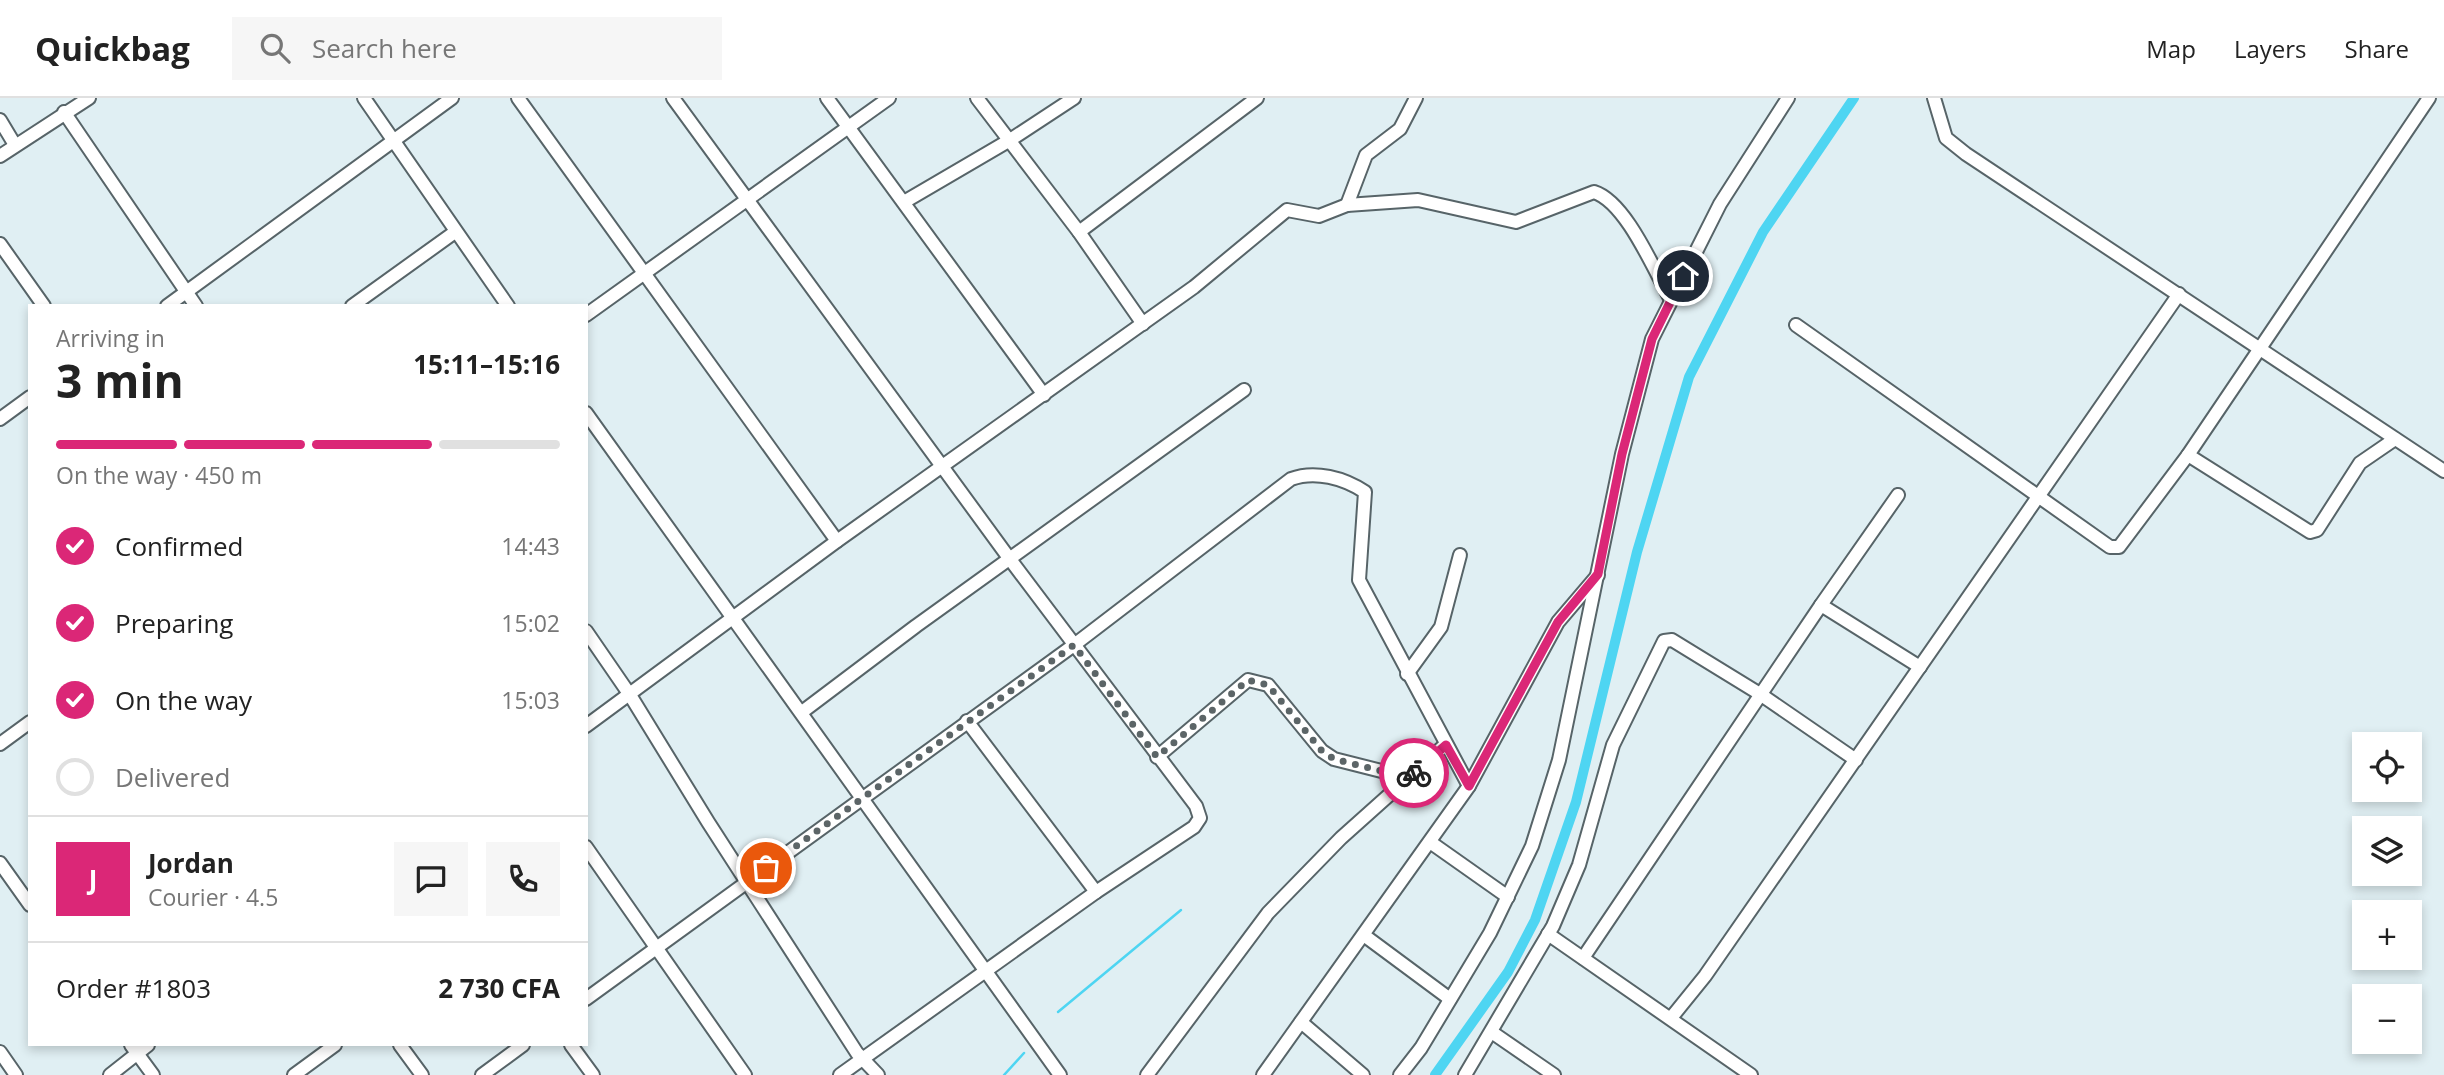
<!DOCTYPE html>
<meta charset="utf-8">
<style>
body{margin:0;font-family:"Open Sans",sans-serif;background:#f6f6f6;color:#222;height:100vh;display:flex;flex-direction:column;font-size:26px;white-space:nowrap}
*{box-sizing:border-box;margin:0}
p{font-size:23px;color:#767676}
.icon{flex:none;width:38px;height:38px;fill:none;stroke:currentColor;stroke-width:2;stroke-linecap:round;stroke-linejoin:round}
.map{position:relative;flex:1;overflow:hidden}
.details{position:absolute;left:28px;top:206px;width:560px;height:742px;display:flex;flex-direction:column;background:#fff;border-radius:0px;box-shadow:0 4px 10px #0003}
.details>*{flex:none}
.controls{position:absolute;left:2352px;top:634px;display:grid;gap:14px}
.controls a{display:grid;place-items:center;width:70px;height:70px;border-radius:0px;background:#fff;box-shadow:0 4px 10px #0003;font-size:35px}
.pin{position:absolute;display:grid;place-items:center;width:60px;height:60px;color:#fff;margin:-30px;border:4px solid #fff;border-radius:50%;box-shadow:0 2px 7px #0007}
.courier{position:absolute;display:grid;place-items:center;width:70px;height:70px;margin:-35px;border:5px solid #db2777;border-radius:50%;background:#fff;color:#222;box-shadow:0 2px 9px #0007}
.headline em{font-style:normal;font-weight:700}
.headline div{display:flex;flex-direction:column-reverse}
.headline{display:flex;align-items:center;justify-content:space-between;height:119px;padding:0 28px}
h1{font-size:46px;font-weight:700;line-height:52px}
.bar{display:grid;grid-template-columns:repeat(4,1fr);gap:10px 7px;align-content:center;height:84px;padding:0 28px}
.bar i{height:9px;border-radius:5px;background:#e0e0e0}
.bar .selected{background:#db2777}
.bar p{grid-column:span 4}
.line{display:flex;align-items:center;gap:18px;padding:0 28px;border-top:2px solid #e0e0e0}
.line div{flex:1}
.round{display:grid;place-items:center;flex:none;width:74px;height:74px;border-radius:0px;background:#f6f6f6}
ol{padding:0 28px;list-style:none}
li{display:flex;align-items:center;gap:21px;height:77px}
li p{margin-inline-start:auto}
li .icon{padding:7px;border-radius:50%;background:#db2777;color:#fff;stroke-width:4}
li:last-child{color:#767676}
li i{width:38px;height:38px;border:4px solid #e0e0e0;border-radius:50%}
header{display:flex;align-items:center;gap:42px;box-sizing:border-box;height:98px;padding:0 35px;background:#fff;border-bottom:2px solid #e0e0e0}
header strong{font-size:33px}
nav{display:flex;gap:38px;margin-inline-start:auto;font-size:24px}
.search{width:490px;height:63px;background:#f6f6f6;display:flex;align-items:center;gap:18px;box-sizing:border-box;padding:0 24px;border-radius:0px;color:#767676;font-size:26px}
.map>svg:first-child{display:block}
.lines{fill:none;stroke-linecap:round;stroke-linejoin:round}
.stream{stroke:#4ed5f2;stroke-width:2.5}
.canal{stroke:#4ed5f2;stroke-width:10}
.minor-casing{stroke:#576468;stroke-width:16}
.minor{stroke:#fff;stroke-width:12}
.done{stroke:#5c6567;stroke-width:7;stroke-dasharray:0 12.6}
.route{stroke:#db2777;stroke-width:9}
</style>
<header>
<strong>Quickbag</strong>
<div class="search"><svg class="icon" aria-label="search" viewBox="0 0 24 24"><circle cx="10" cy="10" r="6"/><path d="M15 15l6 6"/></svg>Search here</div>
<nav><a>Map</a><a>Layers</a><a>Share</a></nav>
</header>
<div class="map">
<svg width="2444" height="977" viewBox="0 0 2444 977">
<rect width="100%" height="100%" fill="#e0eff3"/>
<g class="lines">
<g class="stream">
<polyline points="1058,914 1181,812"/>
<polyline points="1004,977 1024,955"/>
</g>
<polyline class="canal" points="1435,977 1508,874 1535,822 1576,704 1637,454 1689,279 1763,134 1854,0"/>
<g class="minor-casing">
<g id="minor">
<polyline points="364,0 508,208"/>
<polyline points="518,0 837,443"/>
<polyline points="673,0 1009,460 1196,708 1200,720 1194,729 1096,794 840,977"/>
<polyline points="827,0 1044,297"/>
<polyline points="977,0 1079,134 1143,226"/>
<polyline points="1934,0 1946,40 1966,56 2444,373"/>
<polyline points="64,14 196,208"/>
<polyline points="0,22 15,47"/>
<polyline points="0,58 89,0"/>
<polyline points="904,104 1010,42 1074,0"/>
<polyline points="1347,107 1366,57 1400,31 1416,0"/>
<polyline points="1079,134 1257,0"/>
<polyline points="0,146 44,208"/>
<polyline points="167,208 452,0"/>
<polyline points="352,208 455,134"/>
<polyline points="586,217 889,0"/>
<polyline points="1796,227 2110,449 2119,449 2188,357 2429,0"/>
<polyline points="586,315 1060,977"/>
<polyline points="0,321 30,299"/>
<polyline points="2188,357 2310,434 2317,432 2360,365 2395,341"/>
<polyline points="1821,507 1898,397"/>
<polyline points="586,533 630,597 708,724 857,955 878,977"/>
<polyline points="1407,576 1441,529 1460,457"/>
<polyline points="802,614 916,528 1244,292"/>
<polyline points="967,623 1096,794"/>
<path d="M586,628L837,443L1194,189L1287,112L1319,118L1347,107L1418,102L1516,124L1594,94C1626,104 1654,172 1671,202"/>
<polyline points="0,646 30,624"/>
<polyline points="1157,659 1248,582 1268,587 1322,653 1334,661 1409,680"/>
<polyline points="1430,744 1508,799"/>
<polyline points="586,749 745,977"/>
<polyline points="0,765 30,807"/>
<polyline points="1548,836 1751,977"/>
<polyline points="1365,838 1450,901"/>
<polyline points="1583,860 1821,507 1920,569"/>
<path d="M586,901L1074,547L1291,381C1315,372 1344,380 1365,394L1359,482L1469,688"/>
<polyline points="1671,920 1705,878 2179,196"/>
<polyline points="1301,924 1363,977"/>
<polyline points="1493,935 1554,977"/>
<polyline points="131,947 153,977"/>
<polyline points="400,947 422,977"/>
<polyline points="571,947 593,977"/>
<polyline points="0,954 16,977"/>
<polyline points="110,977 148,947"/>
<polyline points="294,977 335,947"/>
<polyline points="482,977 523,947"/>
<polyline points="1147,977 1268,815 1341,740 1445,647"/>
<polyline points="1263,977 1469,688 1558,524 1598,477"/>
<polyline points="1400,977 1421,950 1490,835 1532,748 1559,662 1622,356 1652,241 1720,106 1788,0"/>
<polyline points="1465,977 1553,828 1579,767 1613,647 1664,543 1672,542 1760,596 1856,662"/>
</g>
</g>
<use href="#minor" class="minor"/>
</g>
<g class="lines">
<polyline class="done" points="766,770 1074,547 1157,659 1248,582 1268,587 1322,653 1334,661 1409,680 1414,675"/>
<polyline class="route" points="1414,675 1446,647 1469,688 1558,524 1598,476 1622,356 1652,241 1683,178"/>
</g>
</svg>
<div class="controls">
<a><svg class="icon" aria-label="locate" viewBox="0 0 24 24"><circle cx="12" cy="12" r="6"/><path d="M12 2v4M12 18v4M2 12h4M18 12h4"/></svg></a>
<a><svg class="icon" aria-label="layers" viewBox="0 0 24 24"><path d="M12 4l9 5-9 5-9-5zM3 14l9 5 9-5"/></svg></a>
<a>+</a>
<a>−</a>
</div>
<div class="pin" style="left:766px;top:770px;background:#ea580c"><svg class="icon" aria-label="bag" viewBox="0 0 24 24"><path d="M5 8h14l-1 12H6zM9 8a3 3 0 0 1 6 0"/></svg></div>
<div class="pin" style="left:1683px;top:178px;background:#1f2937"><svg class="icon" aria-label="home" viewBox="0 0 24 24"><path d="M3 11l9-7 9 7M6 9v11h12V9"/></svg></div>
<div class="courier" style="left:1414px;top:675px"><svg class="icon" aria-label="bike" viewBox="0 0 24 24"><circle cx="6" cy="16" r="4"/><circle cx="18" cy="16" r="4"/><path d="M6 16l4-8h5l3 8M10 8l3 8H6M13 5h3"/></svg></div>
<section class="details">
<div class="headline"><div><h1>3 min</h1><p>Arriving in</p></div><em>15:11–15:16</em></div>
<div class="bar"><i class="selected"></i><i class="selected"></i><i class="selected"></i><i></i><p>On the way · 450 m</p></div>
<ol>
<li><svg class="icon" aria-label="check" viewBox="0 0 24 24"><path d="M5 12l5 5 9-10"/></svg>Confirmed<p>14:43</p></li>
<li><svg class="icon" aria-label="check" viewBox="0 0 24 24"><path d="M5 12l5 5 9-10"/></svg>Preparing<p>15:02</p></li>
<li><svg class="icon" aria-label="check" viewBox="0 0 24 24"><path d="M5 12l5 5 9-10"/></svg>On the way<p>15:03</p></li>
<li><i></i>Delivered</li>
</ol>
<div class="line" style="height:126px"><b class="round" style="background:#db2777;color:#fff">J</b><div><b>Jordan</b><p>Courier · 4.5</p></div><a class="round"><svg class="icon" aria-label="chat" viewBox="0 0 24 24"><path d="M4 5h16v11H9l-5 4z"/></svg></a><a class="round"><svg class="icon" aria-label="phone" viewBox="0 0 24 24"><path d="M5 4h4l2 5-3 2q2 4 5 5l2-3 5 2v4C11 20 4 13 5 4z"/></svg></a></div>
<div class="line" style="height:91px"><div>Order #1803</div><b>2 730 CFA</b></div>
</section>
</div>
